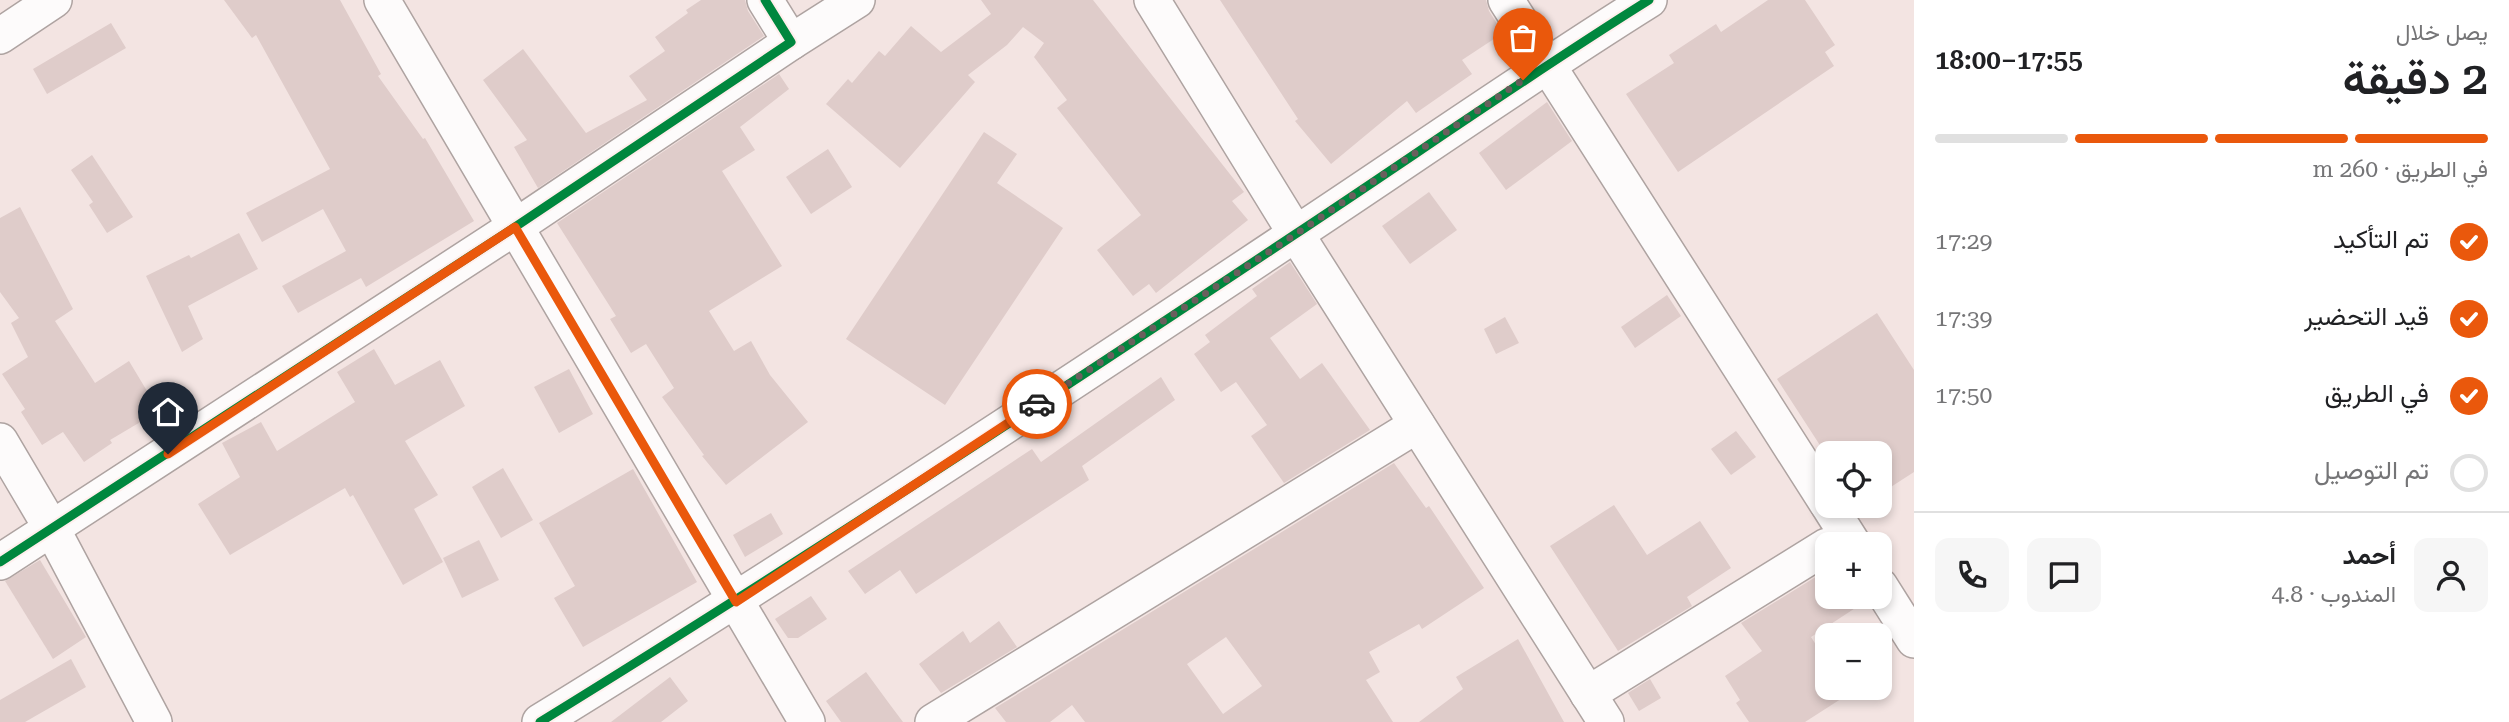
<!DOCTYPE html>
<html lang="ar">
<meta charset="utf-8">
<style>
body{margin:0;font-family:"Roboto Serif",Vazirmatn,serif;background:#f6f6f6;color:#202124;direction:rtl;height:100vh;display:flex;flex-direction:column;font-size:26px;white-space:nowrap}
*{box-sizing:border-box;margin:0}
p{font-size:23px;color:#757577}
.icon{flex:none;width:38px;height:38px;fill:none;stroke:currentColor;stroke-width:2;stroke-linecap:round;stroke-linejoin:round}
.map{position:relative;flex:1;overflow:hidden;direction:ltr}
.side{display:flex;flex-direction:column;background:#fff;width:595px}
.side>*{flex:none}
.controls{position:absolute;left:1815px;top:441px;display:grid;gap:14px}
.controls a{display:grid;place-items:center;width:77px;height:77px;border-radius:14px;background:#fff;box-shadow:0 4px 10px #0003;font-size:35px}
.pin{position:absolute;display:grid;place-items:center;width:60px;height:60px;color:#fff;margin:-72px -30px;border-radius:50% 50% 50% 0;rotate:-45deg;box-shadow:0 0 7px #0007}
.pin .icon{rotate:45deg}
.courier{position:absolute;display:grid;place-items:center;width:70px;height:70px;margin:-35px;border:5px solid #ea580c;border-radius:50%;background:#fff;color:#222;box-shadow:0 2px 9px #0007}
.headline em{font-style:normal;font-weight:600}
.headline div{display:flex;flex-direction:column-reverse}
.headline{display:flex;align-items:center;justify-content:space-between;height:119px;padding:0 21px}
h1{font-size:46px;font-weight:600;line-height:52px}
.bar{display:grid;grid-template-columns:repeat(4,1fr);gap:10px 7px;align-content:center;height:84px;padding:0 21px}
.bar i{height:9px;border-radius:5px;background:#e0e0e0}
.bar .selected{background:#ea580c}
.bar p{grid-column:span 4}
.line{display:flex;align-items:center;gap:18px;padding:0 21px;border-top:2px solid #e0e0e0}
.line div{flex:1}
.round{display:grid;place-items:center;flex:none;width:74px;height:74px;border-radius:14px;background:#f6f6f6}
ol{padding:0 21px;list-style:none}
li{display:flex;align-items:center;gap:21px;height:77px}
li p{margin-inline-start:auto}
li .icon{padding:7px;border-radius:50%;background:#ea580c;color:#fff;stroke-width:4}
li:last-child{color:#757577}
li i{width:38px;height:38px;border:4px solid #e0e0e0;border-radius:50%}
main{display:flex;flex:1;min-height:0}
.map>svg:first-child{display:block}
.building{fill:#dfccca;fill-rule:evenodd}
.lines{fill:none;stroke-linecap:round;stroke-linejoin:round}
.minor-casing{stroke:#aea3a1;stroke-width:38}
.minor{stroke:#fdfbfb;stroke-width:35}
.cycleway-casing{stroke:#ffefed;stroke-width:13}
.cycleway{stroke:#00873e;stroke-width:9}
.done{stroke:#6a5f5d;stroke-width:7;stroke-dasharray:0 12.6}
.route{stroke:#ea580c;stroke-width:9}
</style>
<main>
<section class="side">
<div class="headline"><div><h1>2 دقيقة</h1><p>يصل خلال</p></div><em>17:55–18:00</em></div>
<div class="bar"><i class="selected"></i><i class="selected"></i><i class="selected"></i><i></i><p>في الطريق · 260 m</p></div>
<ol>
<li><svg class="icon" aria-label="check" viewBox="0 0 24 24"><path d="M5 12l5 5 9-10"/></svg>تم التأكيد<p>17:29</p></li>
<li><svg class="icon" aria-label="check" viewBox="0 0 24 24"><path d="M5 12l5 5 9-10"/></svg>قيد التحضير<p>17:39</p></li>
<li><svg class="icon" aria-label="check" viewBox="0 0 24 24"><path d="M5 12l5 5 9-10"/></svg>في الطريق<p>17:50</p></li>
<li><i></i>تم التوصيل</li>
</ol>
<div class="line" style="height:126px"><a class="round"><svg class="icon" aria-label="person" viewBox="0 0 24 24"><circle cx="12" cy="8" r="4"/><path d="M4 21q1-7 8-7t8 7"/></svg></a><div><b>أحمد</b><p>المندوب · 4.8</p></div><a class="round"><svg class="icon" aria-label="chat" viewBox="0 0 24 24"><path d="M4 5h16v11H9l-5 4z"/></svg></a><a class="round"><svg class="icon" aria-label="phone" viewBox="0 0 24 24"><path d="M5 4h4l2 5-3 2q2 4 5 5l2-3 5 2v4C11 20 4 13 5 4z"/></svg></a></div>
</section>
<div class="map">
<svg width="1914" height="722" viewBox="0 0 1914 722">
<rect width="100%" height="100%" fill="#f3e4e2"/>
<g class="building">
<polygon points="224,0 340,0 381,74 378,76 423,139 425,138 474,221 366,287 361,278 298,313 282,286 346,251 323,209 262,242 246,213 330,169 256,35 252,38"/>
<polygon points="701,0 745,0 748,11 764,36 538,188 514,147 527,140 483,80 523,49 586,133 647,100 629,76 665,51 655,37 688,13 686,10"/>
<polygon points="981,0 1093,0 1244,192 1232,201 1248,220 1156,293 1149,284 1133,296 1097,250 1141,215 1057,108 1067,100 1034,57 1044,43 1023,27 1007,45 968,75 975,82 900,168 826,104 848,79 852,83 879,51 885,56 911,26 941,52 991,14"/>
<polygon points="1220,0 1486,0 1489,11 1503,33 1462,60 1472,74 1416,113 1407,101 1331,164 1295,121 1298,119"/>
<polygon points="1768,0 1805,0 1835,45 1825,52 1834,66 1678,172 1626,94 1674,63 1669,55 1716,24 1721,32"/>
<polygon points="111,23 126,48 47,94 33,69"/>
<polygon points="779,74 789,89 740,127 755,150 722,171 782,266 709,311 734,351 751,341 770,375 808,422 726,485 702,456 704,455 662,397 674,388 646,344 631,353 610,319 616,316 557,223"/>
<polygon points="1547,102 1572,141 1506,190 1479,153"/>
<polygon points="984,132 1017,154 997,183 1063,228 945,405 846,339"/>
<polygon points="828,149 852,187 811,214 786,177"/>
<polygon points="92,155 133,217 107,233 89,205 93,202 71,170"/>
<polygon points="1429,192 1457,230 1410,264 1382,226"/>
<polygon points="20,207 73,309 55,321 95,383 129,361 159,411 110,440 112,443 84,462 63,432 42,445 21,412 25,409 2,374 28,357 11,323 19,318 0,292 0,218"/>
<polygon points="239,233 258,269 188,306 203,339 182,352 146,276 189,255 191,258"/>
<polygon points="1290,262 1317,304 1270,338 1300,379 1322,363 1370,430 1284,483 1251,436 1267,425 1236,382 1221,392 1194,354 1210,342 1205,335 1257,296 1252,289"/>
<polygon points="1667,295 1681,316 1635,348 1621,327"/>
<polygon points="1877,313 1914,370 1914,472 1880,494 1880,453 1825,453 1777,379"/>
<polygon points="1505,317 1519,343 1496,354 1484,329"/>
<polygon points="374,349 395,385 440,360 465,406 405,441 438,495 414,509 443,562 403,585 353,495 350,497 345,488 230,555 198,504 240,477 222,443 261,422 277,451 355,402 337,372"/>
<polygon points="569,369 593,414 559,433 534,387"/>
<polygon points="1161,377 1175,400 1082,466 1089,480 916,594 900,570 865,594 848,571 1032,449 1041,462"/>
<polygon points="1736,431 1756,457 1731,475 1711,449"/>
<path d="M1394,463L1426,508L1429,506L1484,588L1422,629L1419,624L1369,652L1380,672L1366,680L1393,722H1085L1072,705L1050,722H1006L995,708ZM1226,637L1262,686L1223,714L1187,664Z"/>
<polygon points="503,468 533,520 501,538 472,487"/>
<polygon points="633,469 697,582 583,647 554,598 575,586 539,523"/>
<polygon points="1614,505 1647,555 1700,521 1731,568 1687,597 1692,606 1618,651 1550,546"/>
<polygon points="771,513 783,534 745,557 733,535"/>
<polygon points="479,540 499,580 462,598 443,558"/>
<polygon points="40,560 86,637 53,659 5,581"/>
<polygon points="1827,570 1827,597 1863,597 1866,601 1811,637 1827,662 1827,688 1858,688 1805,722 1749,722 1736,703 1740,700 1725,676 1762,651 1741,623"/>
<polygon points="811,596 827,619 798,638 788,638 775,619"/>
<polygon points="999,621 1017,647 941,693 919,664 963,631 970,643"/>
<polygon points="1518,639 1564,722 1419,722 1463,689 1456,677"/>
<polygon points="71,659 86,687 25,722 0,722 0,700"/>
<polygon points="866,672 888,702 903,722 841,722 826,701"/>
<polygon points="670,677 688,701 661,722 611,722"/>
<polygon points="1650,679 1661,698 1639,711 1628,693"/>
</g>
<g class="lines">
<g class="minor-casing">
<g id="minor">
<polyline points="382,0 807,722"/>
<polyline points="1152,0 1296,234 1606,722"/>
<polyline points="1506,0 1827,503"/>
<polyline points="0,36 54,0"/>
<polyline points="791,42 857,0"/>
<polyline points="0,441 52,529 154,722"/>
<polyline points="1829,506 1853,544"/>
<polyline points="0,562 515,227 791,42 765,0"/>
<polyline points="1880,586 1914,640"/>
<polyline points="1588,694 1827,546"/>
<path d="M540,722C795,565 1045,401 1294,235C1412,157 1529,75 1649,0"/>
<polyline points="933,722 1417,425"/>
</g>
</g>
<use href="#minor" class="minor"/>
<g class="cycleway-casing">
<g id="cycleway">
<polyline points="0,562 515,227 791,42 765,0"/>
<path d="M540,722C795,565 1045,401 1294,235C1412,157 1529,75 1649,0"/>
</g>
</g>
<use href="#cycleway" class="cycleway"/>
</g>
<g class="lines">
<polyline class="done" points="1037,404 1296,234 1523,80"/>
<polyline class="route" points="168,454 515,227 736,602 1037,404"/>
</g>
</svg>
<div class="controls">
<a><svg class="icon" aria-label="locate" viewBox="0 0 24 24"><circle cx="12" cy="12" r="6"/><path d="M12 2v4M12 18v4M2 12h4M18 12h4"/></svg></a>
<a>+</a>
<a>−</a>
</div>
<div class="pin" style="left:1523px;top:80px;background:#ea580c"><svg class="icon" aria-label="bag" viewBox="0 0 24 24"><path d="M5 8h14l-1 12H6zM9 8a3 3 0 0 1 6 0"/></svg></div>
<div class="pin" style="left:168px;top:454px;background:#1f2937"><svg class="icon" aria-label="home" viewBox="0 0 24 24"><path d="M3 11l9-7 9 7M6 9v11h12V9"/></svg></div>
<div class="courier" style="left:1037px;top:404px"><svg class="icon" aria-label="car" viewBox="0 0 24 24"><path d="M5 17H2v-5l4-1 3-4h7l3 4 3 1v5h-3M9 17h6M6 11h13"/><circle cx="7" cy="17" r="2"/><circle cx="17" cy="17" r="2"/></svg></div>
</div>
</main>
